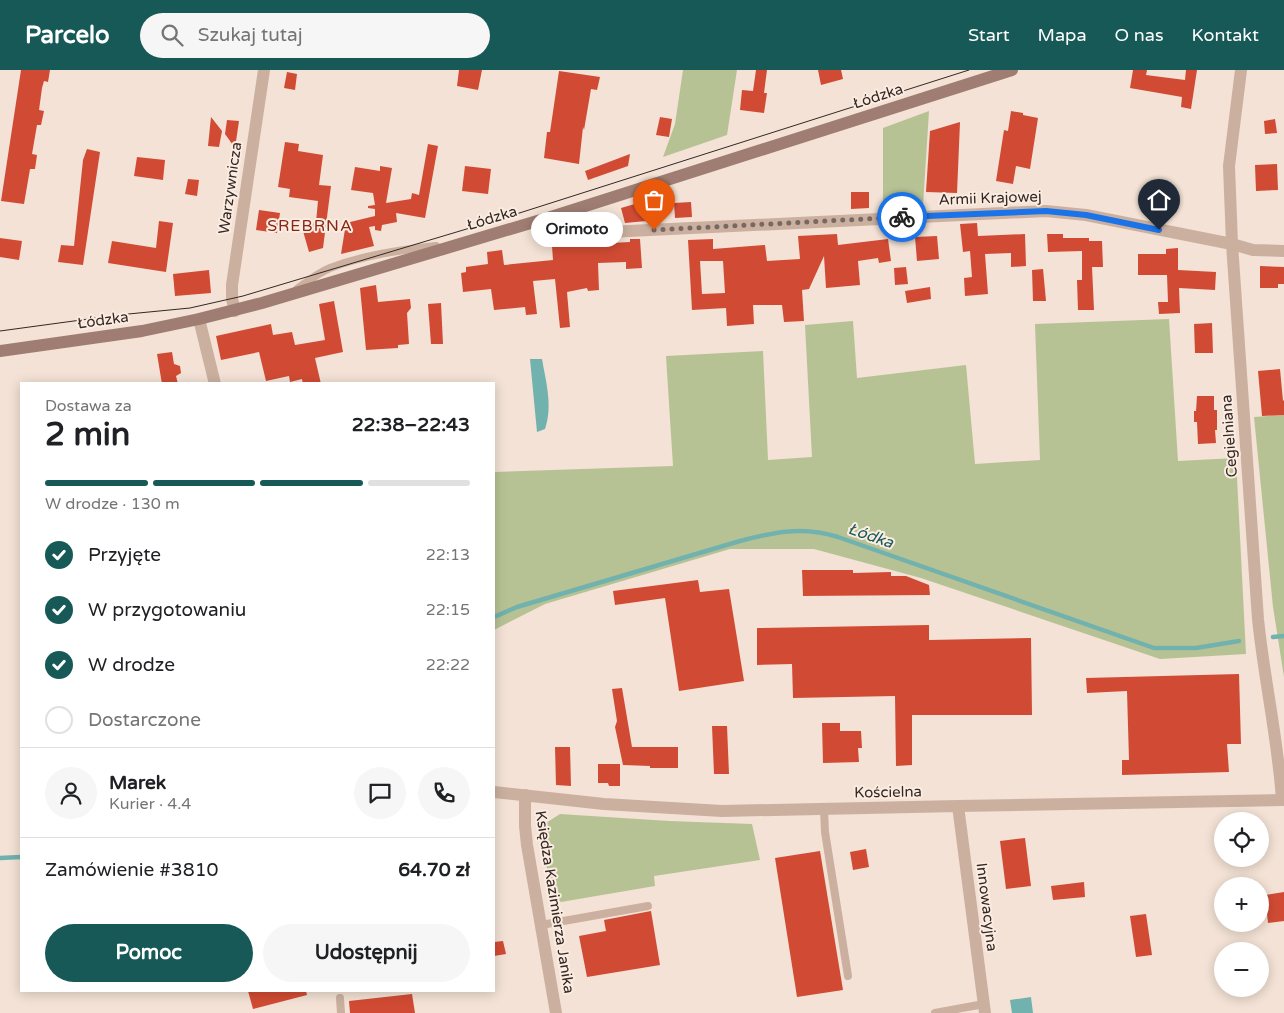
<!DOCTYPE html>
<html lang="pl">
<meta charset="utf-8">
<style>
body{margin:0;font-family:"Varela Round",sans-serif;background:#f6f6f6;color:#202124;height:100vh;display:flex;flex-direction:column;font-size:19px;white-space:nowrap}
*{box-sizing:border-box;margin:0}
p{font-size:16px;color:#757577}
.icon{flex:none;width:28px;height:28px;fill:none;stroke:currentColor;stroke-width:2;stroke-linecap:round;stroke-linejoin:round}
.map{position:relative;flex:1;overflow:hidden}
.sheet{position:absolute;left:20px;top:312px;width:475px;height:610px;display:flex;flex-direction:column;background:#fff;border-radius:0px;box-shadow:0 2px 12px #0003}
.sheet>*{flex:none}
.buttons{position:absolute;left:1214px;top:742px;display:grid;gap:10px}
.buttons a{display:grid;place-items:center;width:55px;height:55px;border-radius:50%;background:#fff;box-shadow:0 2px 12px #0003;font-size:25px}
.pin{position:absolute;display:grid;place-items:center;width:42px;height:42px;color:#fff;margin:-51px -21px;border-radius:50% 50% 50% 0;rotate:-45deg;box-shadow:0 0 5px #0007}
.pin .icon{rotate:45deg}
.courier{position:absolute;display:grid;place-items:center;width:50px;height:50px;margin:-25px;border:4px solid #1a73e8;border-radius:50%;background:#fff;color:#222;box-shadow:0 1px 6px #0007}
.bubble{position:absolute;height:35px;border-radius:18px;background:#fff;box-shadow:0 2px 12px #0003;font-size:16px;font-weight:800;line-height:35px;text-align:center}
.summary em{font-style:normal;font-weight:800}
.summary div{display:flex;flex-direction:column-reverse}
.summary{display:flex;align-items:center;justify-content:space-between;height:85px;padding:0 25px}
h1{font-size:32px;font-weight:800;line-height:38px}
.bar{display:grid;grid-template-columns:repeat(4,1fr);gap:8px 5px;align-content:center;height:60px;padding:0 25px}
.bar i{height:6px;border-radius:4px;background:#e0e0e0}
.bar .on{background:#165957}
.bar p{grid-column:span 4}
.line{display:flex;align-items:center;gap:12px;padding:0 25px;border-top:1px solid #e0e0e0}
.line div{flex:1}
.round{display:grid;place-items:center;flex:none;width:52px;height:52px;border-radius:26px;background:#f6f6f6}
ol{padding:0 25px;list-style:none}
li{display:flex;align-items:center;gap:15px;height:55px}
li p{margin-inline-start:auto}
li .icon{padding:5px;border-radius:50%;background:#165957;color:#fff;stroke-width:4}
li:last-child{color:#757577}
li i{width:28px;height:28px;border:2px solid #e0e0e0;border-radius:50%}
.primary-button{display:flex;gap:10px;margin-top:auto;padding:10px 25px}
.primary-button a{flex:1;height:58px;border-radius:30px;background:#165957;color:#fff;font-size:20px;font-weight:800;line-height:58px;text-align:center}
.primary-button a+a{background:#f6f6f6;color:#202124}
header{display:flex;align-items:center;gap:30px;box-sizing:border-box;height:70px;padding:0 25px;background:#165957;color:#fff}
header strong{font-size:24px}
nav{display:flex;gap:28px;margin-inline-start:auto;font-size:18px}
.search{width:350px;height:45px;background:#f6f6f6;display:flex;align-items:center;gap:12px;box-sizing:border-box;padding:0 18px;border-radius:28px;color:#757577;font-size:19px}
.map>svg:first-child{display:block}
.green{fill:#b7c294}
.water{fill:#71b2ae}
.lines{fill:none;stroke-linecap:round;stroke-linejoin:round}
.stream{stroke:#71b2ae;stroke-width:4.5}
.building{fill:#d14b34;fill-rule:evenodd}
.service{stroke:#cbb0a0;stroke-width:8}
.minor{stroke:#cbb0a0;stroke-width:12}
.tertiary{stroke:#cbb0a0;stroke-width:12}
.secondary{stroke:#9f7d72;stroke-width:12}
.tram{stroke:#342724;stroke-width:1}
.done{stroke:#776862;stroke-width:5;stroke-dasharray:0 9}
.route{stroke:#1a73e8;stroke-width:6}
.labels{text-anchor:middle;stroke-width:4;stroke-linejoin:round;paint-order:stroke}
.street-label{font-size:15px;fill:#342724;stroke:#faece1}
.neighbourhood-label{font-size:16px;letter-spacing:1px;fill:#8a2616;stroke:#faece1}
.water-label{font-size:16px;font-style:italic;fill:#165957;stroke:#faece1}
</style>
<header>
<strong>Parcelo</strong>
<div class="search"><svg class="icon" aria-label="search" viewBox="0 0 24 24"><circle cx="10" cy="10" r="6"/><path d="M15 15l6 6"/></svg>Szukaj tutaj</div>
<nav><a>Start</a><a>Mapa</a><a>O nas</a><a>Kontakt</a></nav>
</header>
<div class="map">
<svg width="1284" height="943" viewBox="0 0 1284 943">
<rect width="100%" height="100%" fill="#f3e2d5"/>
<g class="green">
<polygon points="683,0 737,0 727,65 663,87 675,54"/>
<polygon points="929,41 923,136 883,139 883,58"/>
<polygon points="1169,249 1178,391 1236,388 1246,584 1160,589 921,508 814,479 730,479 545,534 494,560 494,402 673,396 666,286 763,281 768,390 812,387 805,255 853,251 857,308 966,295 975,394 1040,390 1035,254"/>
<polygon points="1284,345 1284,607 1273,537 1254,347"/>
<polygon points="560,744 669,751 752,754 760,790 654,806 655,816 561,832 551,824 543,773 546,753"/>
</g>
<g class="water">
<path d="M530,289H542C546,312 553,336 545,359L537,362Z"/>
<polygon points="1031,927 1033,943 1012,943 1010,930"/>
</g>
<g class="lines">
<g class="stream">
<path d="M494,547L517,537L740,471C774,462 803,456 838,467L1154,578H1196L1239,571"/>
<polyline points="1273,567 1284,566"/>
<polyline points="0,788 21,787"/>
</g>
</g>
<g class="building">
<polygon points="21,0 50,0 48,12 44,11 42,18 39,40 44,41 41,55 37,55 32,84 37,85 35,99 30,99 24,134 1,131"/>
<polygon points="459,0 482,0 478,20 457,16"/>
<polygon points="756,0 767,0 764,23 767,23 764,43 740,40 742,20 753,21"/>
<polygon points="818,0 841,0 843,9 821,15"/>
<polygon points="1133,0 1147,0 1146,5 1185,10 1186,0 1197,0 1191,39 1181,37 1182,27 1130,18"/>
<polygon points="559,1 600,7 597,20 591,19 584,60 583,57 579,94 544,88 547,62 550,62"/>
<polygon points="287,2 297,4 295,20 284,18"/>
<polygon points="1011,41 1023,43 1023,45 1038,48 1030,99 1016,96 1013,114 996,111 1004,60 1008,61"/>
<polygon points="211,47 222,61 219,77 208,76"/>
<polygon points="660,47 672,49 669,67 656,65"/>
<polygon points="1275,49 1277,63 1265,64 1264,51"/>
<polygon points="227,50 239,51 235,78 225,64"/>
<polygon points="960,52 957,123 926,122 930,61"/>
<polygon points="285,72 299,74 298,81 323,85 319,115 331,116 323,178 309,182 303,161 308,160 307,154 316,152 318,131 289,127 290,119 278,117"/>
<polygon points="428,74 438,76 425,148 396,143 397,152 382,155 381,161 375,160 375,156 369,157 374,176 341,184 346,153 375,146 375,139 368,138 368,136 375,135 373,123 351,120 355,97 380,101 380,96 392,98 386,133 411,129 412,123 419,125"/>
<polygon points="87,79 100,82 83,195 58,192 61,175 74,176 83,90"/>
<polygon points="630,84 628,96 588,110 585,101"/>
<polygon points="137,87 165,90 163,110 134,106"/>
<polygon points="1277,94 1278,120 1256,121 1255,95"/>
<polygon points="465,96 491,99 488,124 462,121"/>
<polygon points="188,109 199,110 197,126 185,124"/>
<polygon points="851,122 869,122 869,138 851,139"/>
<polygon points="652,129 657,150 625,153 621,138"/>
<polygon points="691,132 692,147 675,148 674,133"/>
<polygon points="259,140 280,143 277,163 256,160"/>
<polygon points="159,151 173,153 166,202 108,193 112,171 156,178"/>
<polygon points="977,153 978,166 1025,164 1026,196 1011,197 1011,183 985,184 988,224 965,226 964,208 972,207 970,181 963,182 960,154"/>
<path d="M837,164L838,175L888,169L891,191L879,193L878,188L858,191L860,215L826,218L824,186L809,219L802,220L804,251L784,252L782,235H753L754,254L727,256L726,238L692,240L688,170L713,169V179L765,175L767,191L800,189L798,166ZM700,191H723L725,223L702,224Z"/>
<polygon points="1047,164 1063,164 1063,168 1089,168 1089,171 1102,171 1103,197 1092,197 1094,240 1078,240 1077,210 1082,210 1082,181 1048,182"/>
<polygon points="937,166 939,189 917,191 915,167"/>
<polygon points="0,168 22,171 19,190 0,187"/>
<polygon points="630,169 640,169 642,198 626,199 626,192 598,193 599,220 588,221 587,218 567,222 570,257 560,258 555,209 533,211 537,244 526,245 525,237 494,240 491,219 463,222 461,203 466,202 466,197 488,194 487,182 502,180 504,195 553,190 552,176 630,172"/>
<polygon points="1178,178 1178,200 1216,202 1215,220 1179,218 1180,243 1159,244 1158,232 1168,232 1167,205 1138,205 1138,184 1166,184 1166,179"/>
<polygon points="1260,196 1284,197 1284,214 1278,214 1278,218 1260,218"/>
<polygon points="906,197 908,214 895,215 894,198"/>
<polygon points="1043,199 1046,231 1033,231 1032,200"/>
<polygon points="209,200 211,223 175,226 173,204"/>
<polygon points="376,215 378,232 410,229 411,238 407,243 409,274 398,275 398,278 366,280 360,218"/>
<polygon points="930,217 931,229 907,233 905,221"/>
<polygon points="334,231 343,282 315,288 321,314 303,314 302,309 290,312 289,306 266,311 259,282 221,290 216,266 271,254 273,265 292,262 295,275 325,270 319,234"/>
<polygon points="441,233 443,274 431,274 428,234"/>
<polygon points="1212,253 1213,283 1195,283 1194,254"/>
<polygon points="172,282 174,294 180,296 181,303 176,306 178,314 162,314 157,284"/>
<polygon points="1280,299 1283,331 1284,330 1284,345 1262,346 1258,301"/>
<polygon points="1197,326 1214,326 1214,340 1217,340 1217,360 1215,360 1216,373 1198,374 1197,352 1194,352 1194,341 1196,341"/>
<polygon points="802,500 853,500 853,503 891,502 891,506 906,506 929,515 930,525 803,526"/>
<polygon points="698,510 700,522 729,519 744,611 679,621 665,528 615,535 613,521"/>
<polygon points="929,555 929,570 1031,568 1032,645 912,645 912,695 896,696 895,626 793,628 792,594 757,595 757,558"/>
<polygon points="1239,604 1241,674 1227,674 1229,702 1122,705 1122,690 1129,690 1127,621 1087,623 1086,608"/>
<polygon points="622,618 632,677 678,677 678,698 650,698 650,696 623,695 615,657 617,651 612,619"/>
<polygon points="822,653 840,653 840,661 861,661 862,678 858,678 859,692 823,693"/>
<polygon points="712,656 727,656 729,704 714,704"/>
<polygon points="555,677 570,677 571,716 556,715"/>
<polygon points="598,694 620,694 620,716 609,716 608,713 598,713"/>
<polygon points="1025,768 1031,816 1006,819 1000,771"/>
<polygon points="866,779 869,797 853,800 850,782"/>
<polygon points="820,781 843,920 797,927 775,788"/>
<polygon points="1084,812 1085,827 1053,830 1051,816"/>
<polygon points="1284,822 1284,851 1268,853 1265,825"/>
<polygon points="651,841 660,895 587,907 579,866 606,861 604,850"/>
<polygon points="1146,844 1152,885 1136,887 1130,846"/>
<polygon points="503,871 506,884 494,886 494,872"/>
<polygon points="248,921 306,921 307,925 253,939"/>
<polygon points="412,924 415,943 350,943 349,931"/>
</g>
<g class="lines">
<g class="service">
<path d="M297,219C307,212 318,203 330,198C364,185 400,180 436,176"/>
<polyline points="824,739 825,762 848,906"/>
<polyline points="541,855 648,836"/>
<polyline points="340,928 341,943"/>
<polyline points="935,943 984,934"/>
</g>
<g class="minor">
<path d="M1241,0L1229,96L1232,174L1258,549C1264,609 1278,669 1282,730"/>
<path d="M554,146C557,154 559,160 567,164L1046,141L1086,145L1232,174L1253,180L1284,181"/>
<polyline points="235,241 232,229 232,215 264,0"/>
<polyline points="525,725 525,756 527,775 556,943"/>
<polyline points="958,736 1284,730"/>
</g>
<g class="tertiary">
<polyline points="199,249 215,314"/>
<polyline points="494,722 604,734 722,741 958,736 985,943"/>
</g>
<polyline class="secondary" points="0,281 142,261 199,249 262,233 554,146 1012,0"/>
<polyline class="tram" points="0,261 118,245 190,238 243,226 510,146 969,0"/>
</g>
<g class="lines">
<polyline class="done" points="654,160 902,147"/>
<polyline class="route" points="902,147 1046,141 1086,145 1159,160"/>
</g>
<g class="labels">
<g class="street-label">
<text transform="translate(878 26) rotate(-18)" y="5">Łódzka</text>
<text transform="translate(230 118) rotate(-82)" y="5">Warzywnicza</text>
<text transform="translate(990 128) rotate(-2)" y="5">Armii Krajowej</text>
<text transform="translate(492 148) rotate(-17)" y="5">Łódzka</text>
<text transform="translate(103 250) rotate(-8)" y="5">Łódzka</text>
<text transform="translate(1229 366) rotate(-94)" y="5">Cegielniana</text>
<text transform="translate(888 722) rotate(-1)" y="5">Kościelna</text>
<text transform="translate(555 832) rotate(81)" y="5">Księdza Kazimierza Janika</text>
<text transform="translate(987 837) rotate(83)" y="5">Innowacyjna</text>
</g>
<g class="neighbourhood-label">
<text x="310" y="161">SREBRNA</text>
</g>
<g class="water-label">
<text transform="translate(871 465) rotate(19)" y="6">Łódka</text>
</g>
</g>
</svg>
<div class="buttons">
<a><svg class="icon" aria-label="locate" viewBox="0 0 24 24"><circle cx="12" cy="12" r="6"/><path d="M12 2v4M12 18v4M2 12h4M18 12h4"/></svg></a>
<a>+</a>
<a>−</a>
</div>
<div class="pin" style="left:654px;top:160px;background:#ea580c"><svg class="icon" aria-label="bag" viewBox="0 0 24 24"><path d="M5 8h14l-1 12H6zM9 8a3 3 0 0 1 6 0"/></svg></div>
<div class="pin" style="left:1159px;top:160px;background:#1f2937"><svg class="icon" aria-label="home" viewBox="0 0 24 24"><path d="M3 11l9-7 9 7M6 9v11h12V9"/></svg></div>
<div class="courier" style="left:902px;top:147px"><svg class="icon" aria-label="bike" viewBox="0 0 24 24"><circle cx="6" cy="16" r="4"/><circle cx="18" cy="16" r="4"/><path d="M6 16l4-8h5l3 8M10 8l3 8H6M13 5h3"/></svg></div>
<div class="bubble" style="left:531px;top:142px;width:92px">Orimoto</div>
<section class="sheet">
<div class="summary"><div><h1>2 min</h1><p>Dostawa za</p></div><em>22:38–22:43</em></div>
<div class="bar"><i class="on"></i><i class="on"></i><i class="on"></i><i></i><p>W drodze · 130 m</p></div>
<ol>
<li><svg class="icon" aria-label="check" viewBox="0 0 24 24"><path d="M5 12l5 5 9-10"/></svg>Przyjęte<p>22:13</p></li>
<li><svg class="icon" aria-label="check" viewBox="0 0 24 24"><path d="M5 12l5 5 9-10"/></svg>W przygotowaniu<p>22:15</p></li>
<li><svg class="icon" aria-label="check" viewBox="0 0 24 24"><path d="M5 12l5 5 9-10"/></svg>W drodze<p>22:22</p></li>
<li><i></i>Dostarczone</li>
</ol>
<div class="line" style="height:90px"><a class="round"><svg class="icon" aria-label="person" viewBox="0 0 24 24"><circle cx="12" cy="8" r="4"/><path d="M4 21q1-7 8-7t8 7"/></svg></a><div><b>Marek</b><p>Kurier · 4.4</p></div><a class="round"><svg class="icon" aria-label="chat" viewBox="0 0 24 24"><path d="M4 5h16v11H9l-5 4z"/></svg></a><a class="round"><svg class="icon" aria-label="phone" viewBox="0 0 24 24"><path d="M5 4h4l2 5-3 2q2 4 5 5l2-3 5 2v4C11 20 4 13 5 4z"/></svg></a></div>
<div class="line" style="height:65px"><div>Zamówienie #3810</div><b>64.70 zł</b></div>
<div class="primary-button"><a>Pomoc</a><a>Udostępnij</a></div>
</section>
</div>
